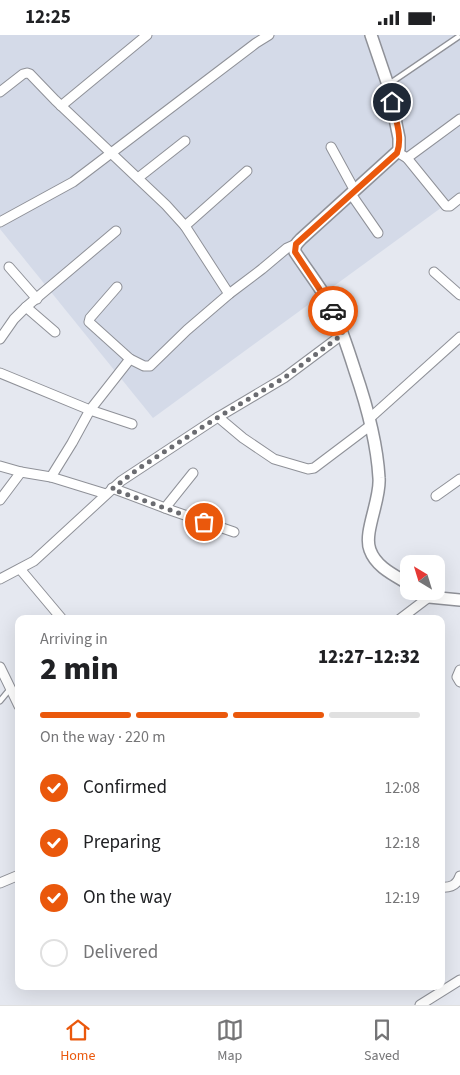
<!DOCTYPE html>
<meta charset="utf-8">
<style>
body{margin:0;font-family:"Source Sans 3",sans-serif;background:#f6f6f6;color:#202124;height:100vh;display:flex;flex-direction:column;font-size:19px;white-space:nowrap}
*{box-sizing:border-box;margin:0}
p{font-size:16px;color:#757577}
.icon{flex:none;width:28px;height:28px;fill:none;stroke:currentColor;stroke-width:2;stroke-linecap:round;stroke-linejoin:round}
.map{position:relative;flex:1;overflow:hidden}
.drawer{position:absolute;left:15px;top:580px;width:430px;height:375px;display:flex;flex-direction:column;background:#fff;border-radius:10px;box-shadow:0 5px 20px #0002}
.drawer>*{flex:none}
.needle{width:32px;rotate:322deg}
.fabs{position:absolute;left:400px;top:520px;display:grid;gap:10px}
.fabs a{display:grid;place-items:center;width:45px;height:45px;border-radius:10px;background:#fff;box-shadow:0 5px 20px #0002;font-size:25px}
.pin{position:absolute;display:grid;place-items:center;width:42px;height:42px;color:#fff;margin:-21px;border:2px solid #fff;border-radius:50%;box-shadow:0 1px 5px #0007}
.courier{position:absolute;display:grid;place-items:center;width:50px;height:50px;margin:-25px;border:4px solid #ea580c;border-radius:50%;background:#fff;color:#222;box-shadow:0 1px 6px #0007}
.overview em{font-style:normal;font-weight:800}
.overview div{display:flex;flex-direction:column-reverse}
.overview{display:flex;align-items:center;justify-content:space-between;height:85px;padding:0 25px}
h1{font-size:32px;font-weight:800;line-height:38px}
.bar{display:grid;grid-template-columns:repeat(4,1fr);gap:8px 5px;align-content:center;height:60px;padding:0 25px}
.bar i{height:6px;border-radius:4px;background:#e0e0e0}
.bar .active{background:#ea580c}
.bar p{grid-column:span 4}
ol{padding:0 25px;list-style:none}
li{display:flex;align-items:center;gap:15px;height:55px}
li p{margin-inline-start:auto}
li .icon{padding:5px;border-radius:50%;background:#ea580c;color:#fff;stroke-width:4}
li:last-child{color:#757577}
li i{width:28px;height:28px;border:2px solid #e0e0e0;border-radius:50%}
.status{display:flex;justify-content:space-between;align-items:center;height:35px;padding:0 25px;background:#fff;direction:ltr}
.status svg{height:14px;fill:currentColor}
.dock{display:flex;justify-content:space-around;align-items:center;height:70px;border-top:1px solid #e0e0e0;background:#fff;font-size:14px;color:#757577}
.dock a{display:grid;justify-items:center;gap:2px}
.dock .active{color:#ea580c}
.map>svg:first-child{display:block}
.built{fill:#d4dae8}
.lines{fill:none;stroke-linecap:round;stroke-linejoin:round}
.service-casing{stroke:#8f9198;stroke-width:7}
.minor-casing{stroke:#8f9198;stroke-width:11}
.tertiary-casing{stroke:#8f9198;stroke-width:14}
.service{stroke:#fff;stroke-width:4.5}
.minor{stroke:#fff;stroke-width:9}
.tertiary{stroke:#fff;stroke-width:11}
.done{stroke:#6b6c71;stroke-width:5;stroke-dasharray:0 9}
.route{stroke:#ea580c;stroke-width:6}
</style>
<div class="status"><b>12:25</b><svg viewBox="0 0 49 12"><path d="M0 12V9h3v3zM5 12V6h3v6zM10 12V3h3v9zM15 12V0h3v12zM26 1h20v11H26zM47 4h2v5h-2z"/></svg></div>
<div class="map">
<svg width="460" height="970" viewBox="0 0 460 970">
<rect width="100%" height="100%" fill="#e5e8f0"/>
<polygon class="built" points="0,0 460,0 460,159 153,383 0,194"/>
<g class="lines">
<g class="service-casing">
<g id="service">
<polyline points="389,49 458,2"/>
<polyline points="0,666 10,654"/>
</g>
</g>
<g class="minor-casing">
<g id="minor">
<polyline points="0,57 23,39 27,38 30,39 55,65 166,170 185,191 229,259"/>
<polyline points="61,71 147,0"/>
<polyline points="331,112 355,156"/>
<polyline points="397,117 407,123 446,171 450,171 460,163"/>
<polyline points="407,123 460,84"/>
<polyline points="138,143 185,106"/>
<polyline points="351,159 378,198"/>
<polyline points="0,187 73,147 256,8 269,0"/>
<polyline points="185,191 247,136"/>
<polyline points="9,232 37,264"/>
<polyline points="434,237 460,260"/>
<polyline points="117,252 90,283 89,287 130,324 144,331 150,331 187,295 229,259 262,234 287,213 296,209"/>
<polyline points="26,272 55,297"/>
<polyline points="0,304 14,284 26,272 116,196"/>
<polyline points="0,338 90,375 132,389"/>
<polyline points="218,382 243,403 274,424 308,434 314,433 371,390"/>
<polyline points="370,383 460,302"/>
<polyline points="0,431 21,437 51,442 106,459"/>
<polyline points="51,442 72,408 90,375 130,324"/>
<polyline points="112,453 173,476 234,497"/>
<polyline points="436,461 460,444"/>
<polyline points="0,465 21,437"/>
<polyline points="165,473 193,438"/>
<polyline points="20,534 62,584"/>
<polyline points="0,544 34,526 121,446 215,384 284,343 343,299"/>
<polyline points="400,584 429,562"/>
<polyline points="0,632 19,671"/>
<polyline points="460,635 457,642 460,647"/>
<polyline points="0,848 19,840"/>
<path d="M441,852C451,853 457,850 460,841"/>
<polyline points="420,970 460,945"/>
</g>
</g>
<g class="tertiary-casing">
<g id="tertiary">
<path d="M371,0L388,50L399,103V114L397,117L301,204C297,208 294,211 295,217C306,234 321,253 331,271C341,292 348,314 355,336C367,371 377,406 379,443C381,464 363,498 370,515C376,532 394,540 409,549"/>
<polyline points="420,556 429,562 460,565"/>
</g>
</g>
<use href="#service" class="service"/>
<use href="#minor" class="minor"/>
<use href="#tertiary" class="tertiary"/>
</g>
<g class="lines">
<polyline class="done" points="204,487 173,476 112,454 138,434 215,384 284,343 343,299 333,276"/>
<path class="route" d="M333,276L330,270L295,217L296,209L397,118C403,102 395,83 392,67"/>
</g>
</svg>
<div class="fabs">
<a><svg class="needle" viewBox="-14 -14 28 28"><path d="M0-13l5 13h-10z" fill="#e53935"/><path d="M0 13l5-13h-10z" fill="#757577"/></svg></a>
</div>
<div class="pin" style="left:204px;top:487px;background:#ea580c"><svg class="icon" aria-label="bag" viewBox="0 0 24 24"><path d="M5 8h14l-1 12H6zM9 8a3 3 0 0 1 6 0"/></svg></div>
<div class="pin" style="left:392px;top:67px;background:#1f2937"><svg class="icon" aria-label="home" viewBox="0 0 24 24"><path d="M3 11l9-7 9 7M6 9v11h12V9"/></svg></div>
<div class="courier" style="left:333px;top:276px"><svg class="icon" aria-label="car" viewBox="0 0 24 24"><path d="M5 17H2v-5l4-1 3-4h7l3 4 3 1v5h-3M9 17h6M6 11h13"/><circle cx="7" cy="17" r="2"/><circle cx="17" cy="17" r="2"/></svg></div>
<section class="drawer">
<div class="overview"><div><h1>2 min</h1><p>Arriving in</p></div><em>12:27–12:32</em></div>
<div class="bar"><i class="active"></i><i class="active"></i><i class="active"></i><i></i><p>On the way · 220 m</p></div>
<ol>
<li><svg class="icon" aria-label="check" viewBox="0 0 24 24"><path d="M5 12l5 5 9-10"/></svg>Confirmed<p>12:08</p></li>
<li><svg class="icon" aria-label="check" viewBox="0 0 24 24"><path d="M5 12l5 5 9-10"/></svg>Preparing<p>12:18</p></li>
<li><svg class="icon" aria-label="check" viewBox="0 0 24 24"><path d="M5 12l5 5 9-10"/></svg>On the way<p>12:19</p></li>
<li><i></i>Delivered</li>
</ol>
</section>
</div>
<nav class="dock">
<a class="active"><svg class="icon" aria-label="home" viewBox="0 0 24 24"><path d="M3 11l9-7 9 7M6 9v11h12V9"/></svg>Home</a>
<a><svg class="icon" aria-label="map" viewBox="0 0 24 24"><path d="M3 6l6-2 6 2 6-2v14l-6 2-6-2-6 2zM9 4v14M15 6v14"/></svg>Map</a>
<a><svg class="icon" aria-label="saved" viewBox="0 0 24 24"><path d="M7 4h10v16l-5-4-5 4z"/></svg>Saved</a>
</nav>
